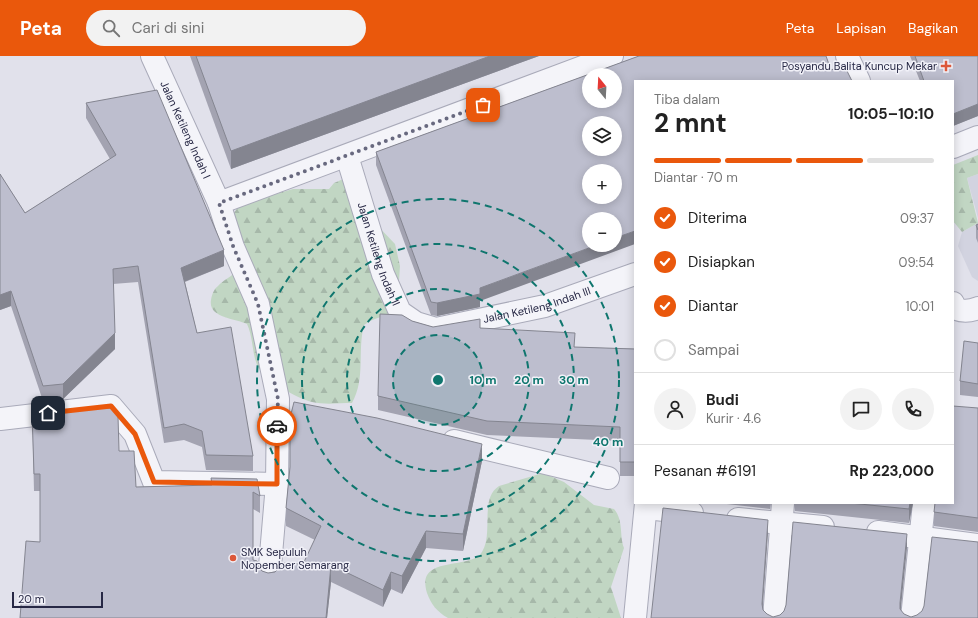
<!DOCTYPE html>
<html lang="id">
<meta charset="utf-8">
<style>
body{margin:0;font-family:"DM Sans",sans-serif;background:#f2f2f2;color:#222;height:100vh;display:flex;flex-direction:column;font-size:15px;white-space:nowrap}
*{box-sizing:border-box;margin:0}
p{font-size:13px;color:#767676}
.icon{flex:none;width:22px;height:22px;fill:none;stroke:currentColor;stroke-width:2;stroke-linecap:round;stroke-linejoin:round}
.map{position:relative;flex:1;overflow:hidden}
.side{position:absolute;left:634px;top:24px;width:320px;height:424px;display:flex;flex-direction:column;background:#fff;border-radius:0px;box-shadow:0 2px 10px #0003}
.side>*{flex:none}
.needle{width:26px;rotate:342deg}
.fabs{position:absolute;left:582px;top:12px;display:grid;gap:8px}
.fabs a{display:grid;place-items:center;width:40px;height:40px;border-radius:50%;background:#fff;box-shadow:0 2px 10px #0003;font-size:20px}
.scale{position:absolute;left:12px;bottom:10px;width:91px;box-sizing:border-box;padding-left:4px;border:2px solid #272845;border-top:0;font-size:11px;line-height:14px;white-space:nowrap;color:#272845;-webkit-text-stroke:3px #f1f1f8;paint-order:stroke}
.pin{position:absolute;display:grid;place-items:center;width:34px;height:34px;color:#fff;margin:-17px;border-radius:8px;box-shadow:0 2px 6px #0006}
.courier{position:absolute;display:grid;place-items:center;width:40px;height:40px;margin:-20px;border:3px solid #ea580c;border-radius:50%;background:#fff;color:#222;box-shadow:0 1px 5px #0007}
.overview em{font-style:normal;font-weight:700}
.overview div{display:flex;flex-direction:column-reverse}
.overview{display:flex;align-items:center;justify-content:space-between;height:68px;padding:0 20px}
h1{font-size:26px;font-weight:700;line-height:30px}
.bar{display:grid;grid-template-columns:repeat(4,1fr);gap:6px 4px;align-content:center;height:48px;padding:0 20px}
.bar i{height:5px;border-radius:3px;background:#e0e0e0}
.bar .active{background:#ea580c}
.bar p{grid-column:span 4}
.line{display:flex;align-items:center;gap:10px;padding:0 20px;border-top:1px solid #e0e0e0}
.line div{flex:1}
.round{display:grid;place-items:center;flex:none;width:42px;height:42px;border-radius:21px;background:#f2f2f2}
ol{padding:0 20px;list-style:none}
li{display:flex;align-items:center;gap:12px;height:44px}
li p{margin-inline-start:auto}
li .icon{padding:4px;border-radius:50%;background:#ea580c;color:#fff;stroke-width:4}
li:last-child{color:#767676}
li i{width:22px;height:22px;border:2px solid #e0e0e0;border-radius:50%}
header{display:flex;align-items:center;gap:24px;box-sizing:border-box;height:56px;padding:0 20px;background:#ea580c;color:#fff}
header strong{font-size:19px}
nav{display:flex;gap:22px;margin-inline-start:auto;font-size:14px}
.search{width:280px;height:36px;background:#f2f2f2;display:flex;align-items:center;gap:10px;box-sizing:border-box;padding:0 14px;border-radius:22px;color:#767676;font-size:15px}
.map>svg:first-child{display:block}
.built{fill:#d2d3e0}
.forest{fill:url(#forest-firs)}
.lines{fill:none;stroke-linecap:round;stroke-linejoin:round}
.minor-casing{stroke:#a9aab9;stroke-width:24}
.minor{stroke:#f4f4f9;stroke-width:22}
.wall{fill:#a3a3b1}
.shaded-wall{fill:#848590}
.building{fill:#bdbece;stroke:#848590;fill-rule:evenodd}
.done{stroke:#68697f;stroke-width:4;stroke-dasharray:0 7.2}
.route{stroke:#ea580c;stroke-width:5}
.ring{fill:none;stroke:#0f766e;stroke-width:2;stroke-dasharray:7 5}
.poi-dot{fill:#dc583a;stroke:#f1f1f8;stroke-width:1.5}
.labels{text-anchor:middle;stroke-width:3;stroke-linejoin:round;paint-order:stroke}
.poi-label{font-size:11px;fill:#272845;stroke:#f1f1f8;text-anchor:end}
.street-label{font-size:11px;fill:#272845;stroke:#f1f1f8}
.centre{fill:#0f766e;stroke:#f1f1f8;stroke-width:2}
.ring-label{font-size:12px;text-anchor:middle;font-weight:bold;fill:#0f766e;stroke:#f1f1f8;stroke-width:3;stroke-linejoin:round;paint-order:stroke}
</style>
<header>
<strong>Peta</strong>
<div class="search"><svg class="icon" aria-label="search" viewBox="0 0 24 24"><circle cx="10" cy="10" r="6"/><path d="M15 15l6 6"/></svg>Cari di sini</div>
<nav><a>Peta</a><a>Lapisan</a><a>Bagikan</a></nav>
</header>
<div class="map">
<svg width="978" height="562" viewBox="0 0 978 562">
<defs>
<pattern id="forest-firs" width="22" height="20" patternUnits="userSpaceOnUse"><rect width="22" height="20" fill="#c1d6c3"/><path d="M5 1l3.5 6h-7zM16 11l3.5 6h-7z" fill="#a6b8a9"/></pattern>
</defs>
<rect width="100%" height="100%" fill="#e1e1eb"/>
<g class="built">
<polygon points="978,118 978,162 967,122"/>
<polygon points="978,167 978,225 972,221 958,190 962,176"/>
</g>
<g class="forest">
<polygon points="978,99 978,118 967,122 978,167 962,176 953,165 953,109"/>
<path d="M348,121L374,166L395,188L400,210L398,239L390,257L370,265L364,269C357,296 366,322 352,347C339,347 325,349 312,346C298,343 263,323 257,309C252,296 253,281 247,268C235,262 208,262 211,244C212,238 214,233 218,230C223,224 230,222 235,216C230,189 219,171 241,148L293,133H329L334,127Z"/>
<path d="M543,417L564,426L594,449L614,453C624,465 619,479 624,492L611,531L621,562H448C437,556 431,548 427,537C415,498 470,515 482,496C494,477 479,443 499,430Z"/>
</g>
<g class="lines">
<g class="minor-casing">
<g id="minor">
<path id="s1" d="M152,0L219,147L233,191L258,248L278,343L277,428L269,522"/>
<polyline points="847,0 859,25"/>
<polyline points="953,91 978,81"/>
<path id="s2" d="M347,100L383,218L400,256L416,267L436,273L545,250L635,218"/>
<polyline points="219,147 612,0"/>
<path d="M953,247L956,253C964,256 971,255 978,252"/>
<polyline points="0,363 111,350 135,378 154,426 277,428"/>
<polyline points="454,385 608,422"/>
<polyline points="646,452 692,457"/>
<polyline points="738,463 823,471"/>
<polyline points="878,476 978,489"/>
<polyline points="635,562 646,447"/>
<polyline points="774,562 783,447"/>
<polyline points="912,562 924,447"/>
</g>
</g>
<use href="#minor" class="minor"/>
</g>
<g class="wall">
<polygon points="190,0 539,0 231,113"/>
<polygon points="639,0 480,245 480,251 437,260 431,259 376,109 376,96"/>
<polygon points="910,0 978,0 978,60 953,70 953,25 920,25"/>
<polygon points="86,47 224,210 185,226 197,277 253,400 253,415 206,414 202,391 184,384 164,387 138,226 113,228 115,293 63,343 43,345 11,250 0,254 0,118 25,157 110,103 86,62"/>
<polygon points="978,168 978,187 976,182 976,169"/>
<polygon points="412,265 433,271 480,272 575,291 635,293 635,420 620,420 620,385 487,379 378,354 378,340"/>
<polygon points="978,287 978,341 960,339 960,325"/>
<polygon points="978,352 978,476 934,470 934,456"/>
<polygon points="32,355 119,395 136,431 211,429 211,422 257,423 260,440 260,457 253,453 253,504 262,515 268,517 303,508 315,484 286,470 286,452 482,405 463,495 426,492 402,538 391,533 383,551 331,526 327,562 20,562 40,486 40,435 34,435"/>
<polygon points="718,447 771,447 770,453"/>
<polygon points="794,447 913,447 909,467 795,455"/>
</g>
<g class="shaded-wall">
<polygon points="490,0 539,0 231,113 231,95"/>
<polygon points="978,48 978,60 953,70 953,58"/>
<polygon points="635,175 635,188 480,245 480,232 597,189 615,189 615,182"/>
<polygon points="224,194 224,210 181,227 181,212"/>
<polygon points="11,235 11,250 0,254 0,239"/>
<polygon points="480,238 480,251 437,260 437,247"/>
<polygon points="115,277 115,293 63,343 63,328"/>
<polygon points="482,388 482,405 463,495 463,478"/>
<polygon points="910,447 913,447 909,467 909,453"/>
<polygon points="768,464 768,477 762,561 762,548"/>
<polygon points="426,475 426,492 402,538 402,520"/>
<polygon points="907,478 907,492 900,561 900,547"/>
<polygon points="331,509 331,526 327,562 326,562"/>
<polygon points="391,516 391,533 383,551 383,534"/>
</g>
<g class="building">
<polygon points="196,0 490,0 231,95"/>
<path d="M639,0H826L831,14L844,9L852,25H635V175L615,182V163H589V189H597L480,232V238L437,247L431,246L376,96ZM589,19H615V45H589ZM589,67H615V93H589ZM589,115H615V141H589Z"/>
<polygon points="915,0 978,0 978,48 953,58 953,25 924,25"/>
<polygon points="157,34 224,194 181,212 197,277 231,271 253,400 206,399 202,375 184,368 164,372 138,210 113,213 115,277 63,328 43,330 11,235 0,239 0,118 25,157 116,99 86,47"/>
<polygon points="978,168 978,174 976,169"/>
<polygon points="380,258 402,259 412,265 433,271 480,263 480,272 575,277 574,291 635,293 635,406 620,406 620,371 487,365 378,340"/>
<polygon points="964,285 978,287 978,328 960,325"/>
<polygon points="294,346 377,362 482,388 463,478 426,475 402,520 391,516 383,534 331,509 326,562 20,562 26,485 40,486 40,418 34,418 32,355 111,352 118,360 119,395 134,395 136,431 212,429 211,422 257,423 260,440 253,436 253,504 257,505 258,510 262,515 268,517 275,516 279,512 281,507 303,508 321,470 286,452 290,411 290,362"/>
<polygon points="953,350 978,352 978,462 934,456 935,447 953,447"/>
<polygon points="850,447 910,447 909,453"/>
<polygon points="663,452 768,464 762,548 763,554 767,558 773,561 780,559 784,555 786,549 793,466 907,478 900,547 900,553 904,558 911,561 917,559 922,555 924,550 932,481 978,486 978,562 651,562"/>
</g>
<g class="lines">
<polyline class="done" points="277,370 278,343 258,248 233,190 219,147 483,49"/>
<polyline class="route" points="48,357 111,350 135,378 154,426 277,428 277,370"/>
</g>
<circle cx="438" cy="324" r="45" fill="#0f766e" fill-opacity=".12"/>
<g class="ring">
<circle cx="438" cy="324" r="45"/>
<circle cx="438" cy="324" r="91"/>
<circle cx="438" cy="324" r="136"/>
<circle cx="438" cy="324" r="181"/>
</g>
<g class="poi-dot">
<path d="M944 4h4v4h4v4h-4v4h-4v-4h-4v-4h4z"/>
<circle cx="233" cy="502" r="4"/>
</g>
<g class="labels">
<g class="poi-label">
<text x="937" y="14">Posyandu Balita Kuncup Mekar</text>
<text x="241" y="500" text-anchor="start">SMK Sepuluh<tspan x="241" dy="13">Nopember Semarang</tspan></text>
</g>
<g class="street-label">
<text dy="4" stroke="none"><textPath href="#s1" startOffset="81">Jalan Ketileng Indah I</textPath></text>
<text dy="4" stroke="none"><textPath href="#s2" startOffset="103">Jalan Ketileng Indah II</textPath></text>
<text dy="4" stroke="none"><textPath href="#s2" startOffset="309">Jalan Ketileng Indah III</textPath></text>
</g>
</g>
<circle cx="438" cy="324" r="6" class="centre"/>
<g class="ring-label">
<text x="483" y="328">10 m</text>
<text x="529" y="328">20 m</text>
<text x="574" y="328">30 m</text>
<text x="608" y="390">40 m</text>
</g>
</svg>
<div class="fabs">
<a><svg class="needle" viewBox="-14 -14 28 28"><path d="M0-13l5 13h-10z" fill="#e53935"/><path d="M0 13l5-13h-10z" fill="#767676"/></svg></a>
<a><svg class="icon" aria-label="layers" viewBox="0 0 24 24"><path d="M12 4l9 5-9 5-9-5zM3 14l9 5 9-5"/></svg></a>
<a>+</a>
<a>−</a>
</div>
<div class="scale">20 m</div>
<div class="pin" style="left:483px;top:49px;background:#ea580c"><svg class="icon" aria-label="bag" viewBox="0 0 24 24"><path d="M5 8h14l-1 12H6zM9 8a3 3 0 0 1 6 0"/></svg></div>
<div class="pin" style="left:48px;top:357px;background:#1f2937"><svg class="icon" aria-label="home" viewBox="0 0 24 24"><path d="M3 11l9-7 9 7M6 9v11h12V9"/></svg></div>
<div class="courier" style="left:277px;top:370px"><svg class="icon" aria-label="car" viewBox="0 0 24 24"><path d="M5 17H2v-5l4-1 3-4h7l3 4 3 1v5h-3M9 17h6M6 11h13"/><circle cx="7" cy="17" r="2"/><circle cx="17" cy="17" r="2"/></svg></div>
<section class="side">
<div class="overview"><div><h1>2 mnt</h1><p>Tiba dalam</p></div><em>10:05–10:10</em></div>
<div class="bar"><i class="active"></i><i class="active"></i><i class="active"></i><i></i><p>Diantar · 70 m</p></div>
<ol>
<li><svg class="icon" aria-label="check" viewBox="0 0 24 24"><path d="M5 12l5 5 9-10"/></svg>Diterima<p>09:37</p></li>
<li><svg class="icon" aria-label="check" viewBox="0 0 24 24"><path d="M5 12l5 5 9-10"/></svg>Disiapkan<p>09:54</p></li>
<li><svg class="icon" aria-label="check" viewBox="0 0 24 24"><path d="M5 12l5 5 9-10"/></svg>Diantar<p>10:01</p></li>
<li><i></i>Sampai</li>
</ol>
<div class="line" style="height:72px"><a class="round"><svg class="icon" aria-label="person" viewBox="0 0 24 24"><circle cx="12" cy="8" r="4"/><path d="M4 21q1-7 8-7t8 7"/></svg></a><div><b>Budi</b><p>Kurir · 4.6</p></div><a class="round"><svg class="icon" aria-label="chat" viewBox="0 0 24 24"><path d="M4 5h16v11H9l-5 4z"/></svg></a><a class="round"><svg class="icon" aria-label="phone" viewBox="0 0 24 24"><path d="M5 4h4l2 5-3 2q2 4 5 5l2-3 5 2v4C11 20 4 13 5 4z"/></svg></a></div>
<div class="line" style="height:52px"><div>Pesanan #6191</div><b>Rp 223,000</b></div>
</section>
</div>
